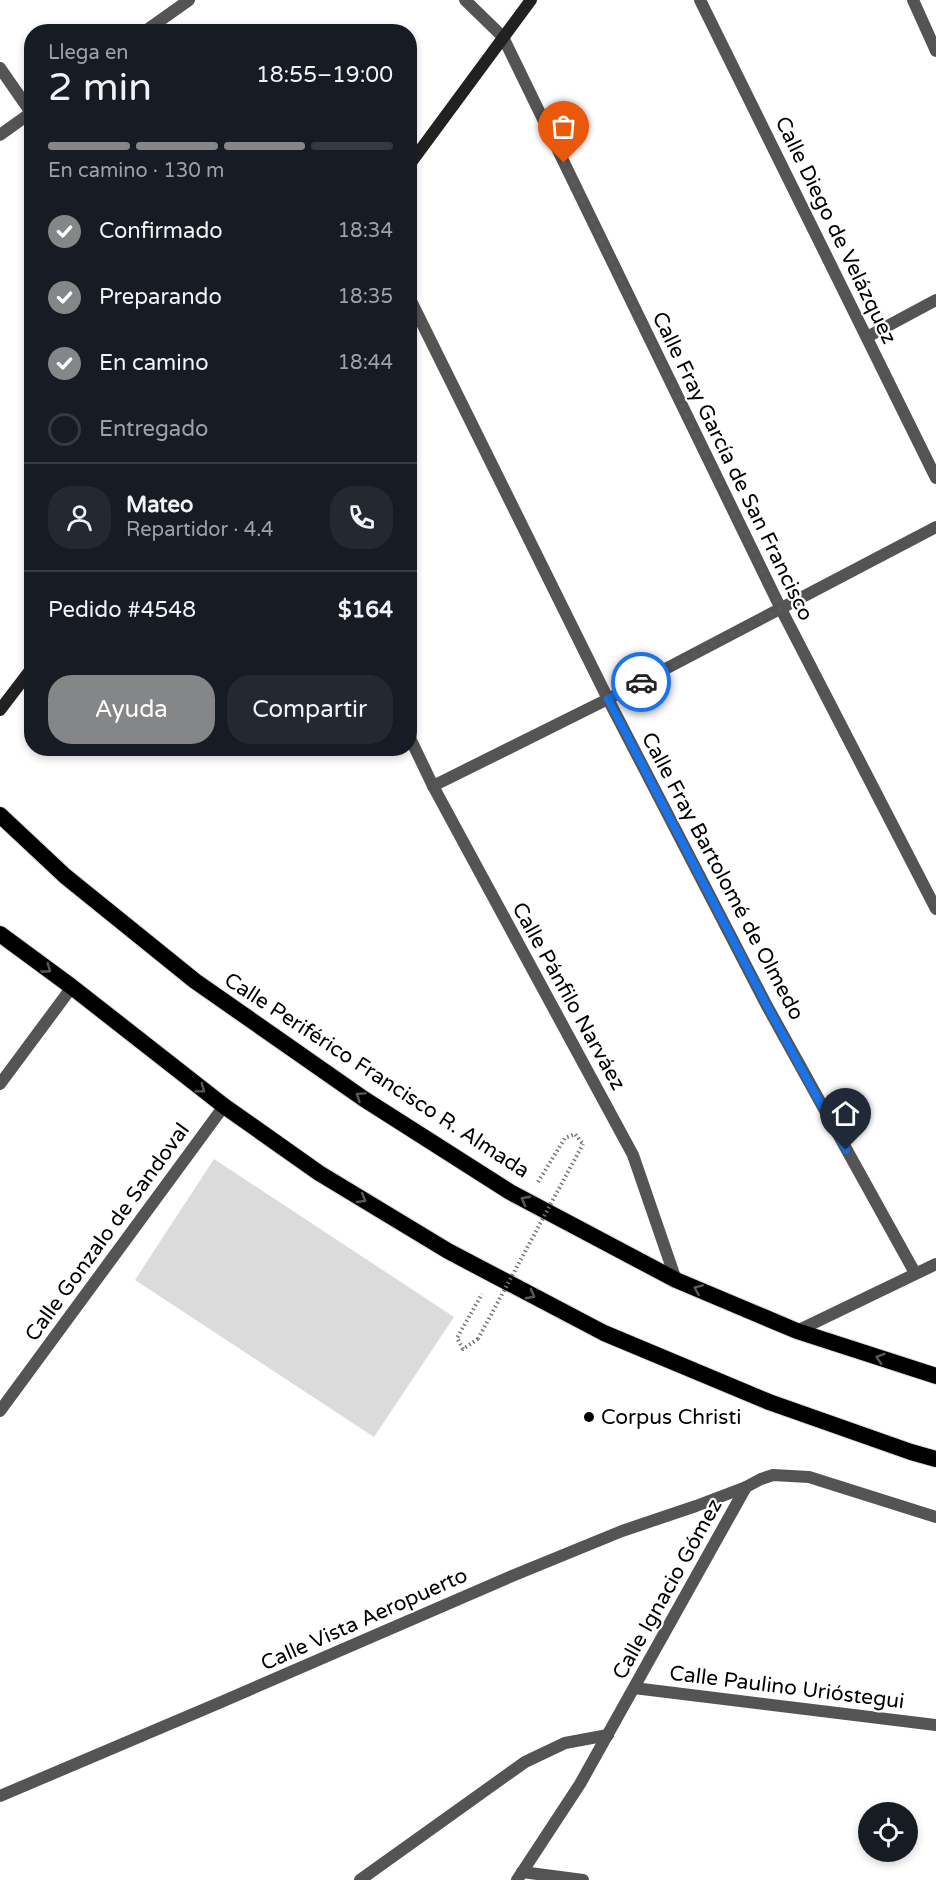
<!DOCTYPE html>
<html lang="es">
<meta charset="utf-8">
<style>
body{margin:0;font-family:"Varela Round",sans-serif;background:#242831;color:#f1f3f6;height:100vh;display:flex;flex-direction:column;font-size:22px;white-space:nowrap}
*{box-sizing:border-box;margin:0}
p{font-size:20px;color:#9ea1a6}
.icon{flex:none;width:33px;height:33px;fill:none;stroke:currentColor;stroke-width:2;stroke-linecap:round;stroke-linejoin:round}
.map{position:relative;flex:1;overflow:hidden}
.details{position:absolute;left:24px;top:24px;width:393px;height:732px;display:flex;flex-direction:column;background:#171b24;border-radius:24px;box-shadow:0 3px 9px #0003}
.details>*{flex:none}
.controls{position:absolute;left:858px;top:1802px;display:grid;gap:12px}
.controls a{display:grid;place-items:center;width:60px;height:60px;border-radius:50%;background:#171b24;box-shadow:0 3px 9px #0003;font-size:30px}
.pin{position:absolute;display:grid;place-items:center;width:51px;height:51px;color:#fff;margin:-62px -26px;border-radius:50% 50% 50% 0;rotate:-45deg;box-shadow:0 0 6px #0007}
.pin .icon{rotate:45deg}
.courier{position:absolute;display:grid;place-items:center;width:60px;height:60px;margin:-30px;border:4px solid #1a73e8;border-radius:50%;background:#fff;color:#222;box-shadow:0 2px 8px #0007}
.headline em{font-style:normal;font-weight:600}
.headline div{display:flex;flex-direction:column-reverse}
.headline{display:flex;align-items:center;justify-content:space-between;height:102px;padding:0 24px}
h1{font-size:39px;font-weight:600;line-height:45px}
.bar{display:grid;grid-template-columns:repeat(4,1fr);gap:9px 6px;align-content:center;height:72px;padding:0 24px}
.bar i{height:8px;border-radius:4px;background:#363941}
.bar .current{background:#858687}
.bar p{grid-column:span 4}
.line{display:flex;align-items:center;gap:15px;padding:0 24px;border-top:2px solid #363941}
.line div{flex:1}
.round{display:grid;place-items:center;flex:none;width:63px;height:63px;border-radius:24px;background:#242831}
ol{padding:0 24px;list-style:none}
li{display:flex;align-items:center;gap:18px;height:66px}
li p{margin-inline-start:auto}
li .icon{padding:6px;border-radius:50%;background:#858687;color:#fff;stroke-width:4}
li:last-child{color:#9ea1a6}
li i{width:33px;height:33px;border:3px solid #363941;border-radius:50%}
.cta{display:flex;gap:12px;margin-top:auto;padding:12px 24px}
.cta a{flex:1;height:69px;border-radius:24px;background:#858687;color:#fff;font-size:24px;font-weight:600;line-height:69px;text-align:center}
.cta a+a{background:#242831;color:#f1f3f6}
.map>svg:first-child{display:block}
.green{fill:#dbdbdb}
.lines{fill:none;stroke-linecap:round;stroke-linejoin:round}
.trunk-casing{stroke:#dbdbdb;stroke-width:18}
.path{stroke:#767676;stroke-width:4;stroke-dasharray:1.5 3;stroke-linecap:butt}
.minor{stroke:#545454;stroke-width:12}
.secondary{stroke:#212121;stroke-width:12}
.trunk{stroke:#000;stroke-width:16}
.path-bridge{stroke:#767676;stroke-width:4;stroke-dasharray:1.5 3;stroke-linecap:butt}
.oneway{stroke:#595959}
.done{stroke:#595959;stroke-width:6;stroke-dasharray:0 10.8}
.route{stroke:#1a73e8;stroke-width:8}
.poi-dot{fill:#000;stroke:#fff;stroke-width:2}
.labels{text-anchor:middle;stroke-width:4.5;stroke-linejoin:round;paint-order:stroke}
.street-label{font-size:21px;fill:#000;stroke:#fff}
.poi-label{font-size:21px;fill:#000;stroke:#fff;text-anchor:start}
</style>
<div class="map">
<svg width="936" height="1880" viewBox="0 0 936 1880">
<rect width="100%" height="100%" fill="#fff"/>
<polygon class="green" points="214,1159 454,1317 374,1437 135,1280"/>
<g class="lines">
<g class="trunk-casing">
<g id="trunk">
<polyline points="0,815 65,876 195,981 364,1099 510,1192 676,1280 797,1331 936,1376"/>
<polyline points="0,934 72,987 224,1106 319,1173 448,1251 604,1333 769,1402 911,1452 936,1459"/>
</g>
</g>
<g class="path">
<polyline points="538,1182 565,1138 575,1134 583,1144"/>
<polyline points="478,1339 463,1349 457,1338 482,1294"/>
</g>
<g class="minor">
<polyline points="465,0 503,37 781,609 936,909"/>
<polyline points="700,0 936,478"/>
<polyline points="913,0 936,51"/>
<polyline points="144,32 189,0"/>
<polyline points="0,68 32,114"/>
<polyline points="0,135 32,112"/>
<polyline points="410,299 608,699 767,1006 915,1273"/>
<polyline points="867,337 936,300"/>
<polyline points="410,738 433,786 633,1155 676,1280"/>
<polyline points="433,786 608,699 936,527"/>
<polyline points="0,1084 72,987"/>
<polyline points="797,1331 936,1264"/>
<polyline points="0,1411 224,1106"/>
<polyline points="634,1688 936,1725"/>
<polyline points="0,1796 219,1703 512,1576 622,1531 696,1506 746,1487"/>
<polyline points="522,1872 583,1880"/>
<polyline points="360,1880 525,1762 565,1743 608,1735"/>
<polyline points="517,1880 580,1784 746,1487 761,1479 773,1475 809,1477 936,1517"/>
</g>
<g class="secondary">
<polyline points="410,164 531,0"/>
<polyline points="0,710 32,668"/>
</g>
<use href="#trunk" class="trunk"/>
<polyline class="path-bridge" points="478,1339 583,1144"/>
</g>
<defs><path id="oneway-chevron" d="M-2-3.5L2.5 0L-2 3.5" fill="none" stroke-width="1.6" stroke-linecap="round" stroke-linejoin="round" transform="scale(1.5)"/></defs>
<g class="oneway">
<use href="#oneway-chevron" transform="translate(47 969) rotate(36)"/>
<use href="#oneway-chevron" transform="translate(201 1089) rotate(37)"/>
<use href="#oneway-chevron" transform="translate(360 1096) rotate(-146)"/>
<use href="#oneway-chevron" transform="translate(362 1199) rotate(31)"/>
<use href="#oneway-chevron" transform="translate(525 1200) rotate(-152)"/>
<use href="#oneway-chevron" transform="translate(698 1289) rotate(-157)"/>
<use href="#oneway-chevron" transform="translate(531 1295) rotate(28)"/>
<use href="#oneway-chevron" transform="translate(880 1358) rotate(-162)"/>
</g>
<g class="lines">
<polyline class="done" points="564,163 781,609 641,682"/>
<polyline class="route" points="641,682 608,699 767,1006 846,1150"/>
</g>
<circle class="poi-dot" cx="589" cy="1417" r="6"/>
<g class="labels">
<g class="street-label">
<text transform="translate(836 230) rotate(64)" y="7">Calle Diego de Velázquez</text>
<text transform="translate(733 466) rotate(64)" y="7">Calle Fray García de San Francisco</text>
<text transform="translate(723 876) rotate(62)" y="7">Calle Fray Bartolomé de Olmedo</text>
<text transform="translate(569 996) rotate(61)" y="7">Calle Pánfilo Narváez</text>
<text transform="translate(377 1075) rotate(33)" y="7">Calle Periférico Francisco R. Almada</text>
<text transform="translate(107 1232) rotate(-54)" y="7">Calle Gonzalo de Sandoval</text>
<text transform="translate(667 1589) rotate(-61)" y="7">Calle Ignacio Gómez</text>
<text transform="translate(364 1619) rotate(-24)" y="7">Calle Vista Aeropuerto</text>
<text transform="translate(787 1687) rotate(7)" y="7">Calle Paulino Urióstegui</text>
</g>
<g class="poi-label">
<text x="601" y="1424">Corpus Christi</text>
</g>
</g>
</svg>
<div class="controls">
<a><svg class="icon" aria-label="locate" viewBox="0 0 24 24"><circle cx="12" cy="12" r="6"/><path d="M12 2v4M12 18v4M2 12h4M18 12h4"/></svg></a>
</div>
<div class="pin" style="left:564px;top:163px;background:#ea580c"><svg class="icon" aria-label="bag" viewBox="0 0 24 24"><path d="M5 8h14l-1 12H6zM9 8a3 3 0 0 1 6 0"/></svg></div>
<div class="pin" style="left:846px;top:1150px;background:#1f2937"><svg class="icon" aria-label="home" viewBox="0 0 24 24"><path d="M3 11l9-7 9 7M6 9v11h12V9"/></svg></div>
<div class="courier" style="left:641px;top:682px"><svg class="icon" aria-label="car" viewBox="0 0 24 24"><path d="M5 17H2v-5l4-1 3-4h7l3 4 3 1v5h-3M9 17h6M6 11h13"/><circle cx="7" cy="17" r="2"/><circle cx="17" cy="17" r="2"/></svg></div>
<section class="details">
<div class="headline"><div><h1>2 min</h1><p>Llega en</p></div><em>18:55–19:00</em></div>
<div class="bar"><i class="current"></i><i class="current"></i><i class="current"></i><i></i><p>En camino · 130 m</p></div>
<ol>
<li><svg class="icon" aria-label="check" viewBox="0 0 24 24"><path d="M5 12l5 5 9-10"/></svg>Confirmado<p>18:34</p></li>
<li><svg class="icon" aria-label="check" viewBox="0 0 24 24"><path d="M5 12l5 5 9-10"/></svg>Preparando<p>18:35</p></li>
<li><svg class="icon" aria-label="check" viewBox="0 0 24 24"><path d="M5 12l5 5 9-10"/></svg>En camino<p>18:44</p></li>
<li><i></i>Entregado</li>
</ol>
<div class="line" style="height:108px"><a class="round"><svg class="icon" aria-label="person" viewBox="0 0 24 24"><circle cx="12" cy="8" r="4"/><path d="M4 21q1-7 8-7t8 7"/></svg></a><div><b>Mateo</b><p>Repartidor · 4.4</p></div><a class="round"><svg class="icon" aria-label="phone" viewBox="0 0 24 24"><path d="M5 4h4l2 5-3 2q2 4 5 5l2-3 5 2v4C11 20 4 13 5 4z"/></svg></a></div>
<div class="line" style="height:78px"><div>Pedido #4548</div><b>$164</b></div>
<div class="cta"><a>Ayuda</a><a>Compartir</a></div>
</section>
</div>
